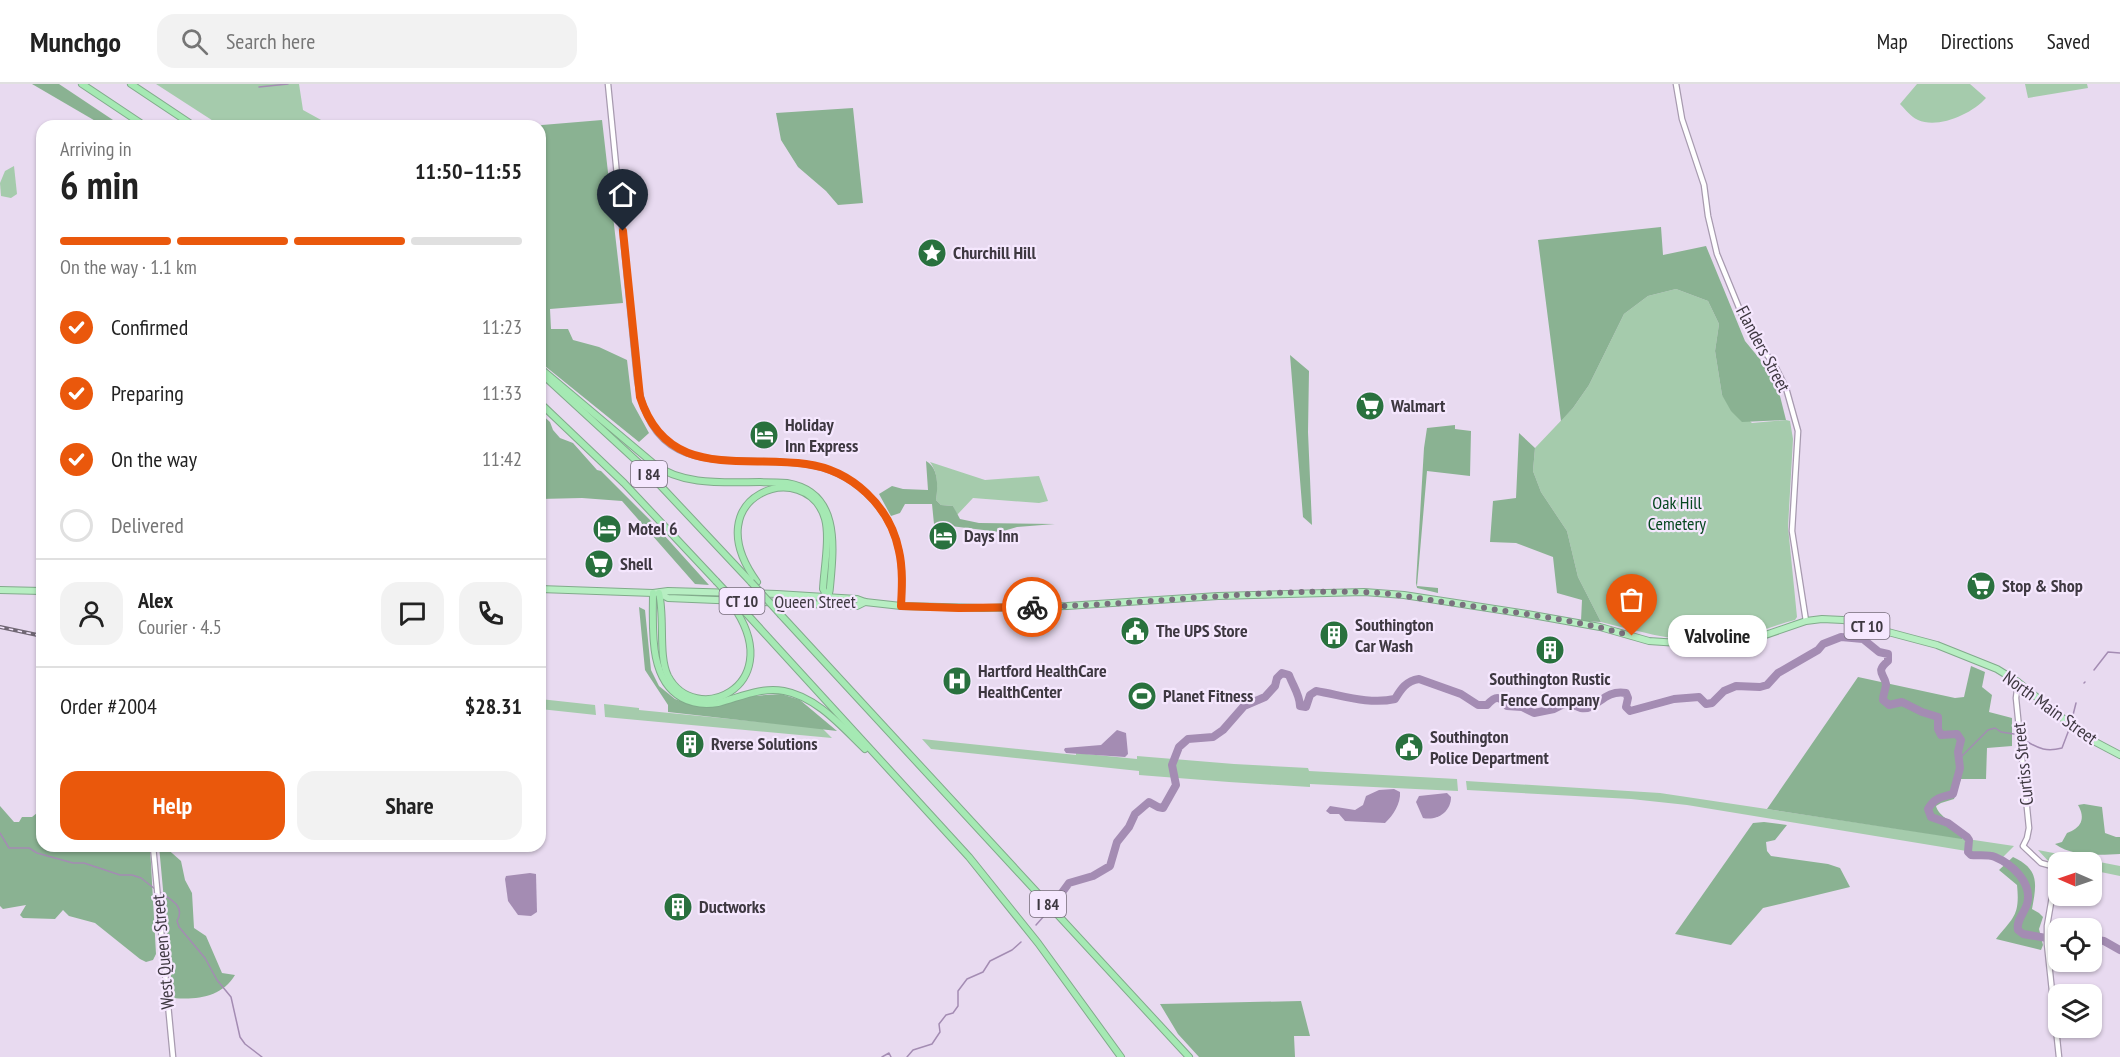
<!DOCTYPE html>
<meta charset="utf-8">
<style>
body{margin:0;font-family:"PT Sans Narrow",sans-serif;background:#f2f2f2;color:#222;height:100vh;display:flex;flex-direction:column;font-size:22px;white-space:nowrap}
*{box-sizing:border-box;margin:0}
p{font-size:20px;color:#767676}
.icon{flex:none;width:33px;height:33px;fill:none;stroke:currentColor;stroke-width:2;stroke-linecap:round;stroke-linejoin:round}
.map{position:relative;flex:1;overflow:hidden}
.drawer{position:absolute;left:36px;top:36px;width:510px;height:732px;display:flex;flex-direction:column;background:#fff;border-radius:18px;box-shadow:0 2px 4px #0004}
.drawer>*{flex:none}
.needle{width:39px;rotate:272deg}
.fabs{position:absolute;left:2048px;top:768px;display:grid;gap:12px}
.fabs a{display:grid;place-items:center;width:54px;height:54px;border-radius:12px;background:#fff;box-shadow:0 2px 4px #0004;font-size:30px}
.pin{position:absolute;display:grid;place-items:center;width:51px;height:51px;color:#fff;margin:-62px -26px;border-radius:50% 50% 50% 0;rotate:-45deg;box-shadow:0 0 6px #0007}
.pin .icon{rotate:45deg}
.courier{position:absolute;display:grid;place-items:center;width:60px;height:60px;margin:-30px;border:4px solid #ea580c;border-radius:50%;background:#fff;color:#222;box-shadow:0 2px 8px #0007}
.bubble{position:absolute;height:42px;border-radius:18px;background:#fff;box-shadow:0 2px 4px #0004;font-size:20px;font-weight:700;line-height:42px;text-align:center}
.summary em{font-style:normal;font-weight:700}
.summary div{display:flex;flex-direction:column-reverse}
.summary{display:flex;align-items:center;justify-content:space-between;height:102px;padding:0 24px}
h1{font-size:39px;font-weight:700;line-height:45px}
.bar{display:grid;grid-template-columns:repeat(4,1fr);gap:9px 6px;align-content:center;height:72px;padding:0 24px}
.bar i{height:8px;border-radius:4px;background:#e0e0e0}
.bar .current{background:#ea580c}
.bar p{grid-column:span 4}
.line{display:flex;align-items:center;gap:15px;padding:0 24px;border-top:2px solid #e0e0e0}
.line div{flex:1}
.round{display:grid;place-items:center;flex:none;width:63px;height:63px;border-radius:18px;background:#f2f2f2}
ol{padding:0 24px;list-style:none}
li{display:flex;align-items:center;gap:18px;height:66px}
li p{margin-inline-start:auto}
li .icon{padding:6px;border-radius:50%;background:#ea580c;color:#fff;stroke-width:4}
li:last-child{color:#767676}
li i{width:33px;height:33px;border:3px solid #e0e0e0;border-radius:50%}
.button{display:flex;gap:12px;margin-top:auto;padding:12px 24px}
.button a{flex:1;height:69px;border-radius:18px;background:#ea580c;color:#fff;font-size:24px;font-weight:700;line-height:69px;text-align:center}
.button a+a{background:#f2f2f2;color:#222}
header{display:flex;align-items:center;gap:36px;box-sizing:border-box;height:84px;padding:0 30px;background:#fff;border-bottom:2px solid #e0e0e0}
header strong{font-size:28px}
nav{display:flex;gap:33px;margin-inline-start:auto;font-size:21px}
.search{width:420px;height:54px;background:#f2f2f2;display:flex;align-items:center;gap:15px;box-sizing:border-box;padding:0 21px;border-radius:18px;color:#767676;font-size:22px}
.map>svg:first-child{display:block}
.green{fill:#a5cbac}
.forest{fill:#8ab292}
.water{fill:#a48cb3}
.lines{fill:none;stroke-linecap:round;stroke-linejoin:round}
.stream{stroke:#a48cb3;stroke-width:1.5}
.river{stroke:#a48cb3;stroke-width:8}
.tertiary-casing{stroke:#a79aaf;stroke-width:7}
.trunk-casing{stroke:#81ab8b;stroke-width:8}
.motorway-casing{stroke:#81ab8b;stroke-width:8}
.tertiary{stroke:#fff;stroke-width:4.5}
.trunk{stroke:#b7eec2;stroke-width:6}
.motorway{stroke:#a5e9b3;stroke-width:6}
.rail-casing{stroke:#706774;stroke-width:4}
.rail{stroke:#f5e7fe;stroke-width:1.5;stroke-dasharray:4.5;stroke-linecap:butt}
.motorway-bridge-casing{stroke:#81ab8b;stroke-width:8;stroke-linecap:butt}
.motorway-bridge{stroke:#a5e9b3;stroke-width:6}
.done{stroke:#7a717e;stroke-width:6;stroke-dasharray:0 10.8}
.route{stroke:#ea580c;stroke-width:8}
.labels{text-anchor:middle;stroke-width:4.5;stroke-linejoin:round;paint-order:stroke}
.shield{fill:#f5e7fe;stroke:#756c7a;stroke-width:1.5}
.shield-label{font-size:16px;font-weight:bold;fill:#3e3841}
.poi-label{font-size:18px;font-weight:bold;fill:#3e3841;stroke:#f5e7fe;text-anchor:start}
.street-label{font-size:18px;fill:#3e3841;stroke:#f5e7fe}
.park-label{font-size:18px;fill:#064820;stroke:#f5e7fe}
</style>
<header>
<strong>Munchgo</strong>
<div class="search"><svg class="icon" aria-label="search" viewBox="0 0 24 24"><circle cx="10" cy="10" r="6"/><path d="M15 15l6 6"/></svg>Search here</div>
<nav><a>Map</a><a>Directions</a><a>Saved</a></nav>
</header>
<div class="map">
<svg width="2120" height="973" viewBox="0 0 2120 973">
<rect width="100%" height="100%" fill="#e8daf0"/>
<g class="green">
<polygon points="156,0 299,0 303,26 332,42 221,42"/>
<path d="M1917,0H1970L1986,14C1972,30 1938,45 1918,36C1910,32 1906,26 1900,20Z"/>
<polygon points="2025,0 2087,0 2088,4 2028,14"/>
<polygon points="14,82 17,110 11,114 1,112 0,99 5,87"/>
<path d="M1676,205L1708,217L1719,240L1715,267L1722,311L1752,339L1786,336L1790,337L1793,355L1788,443L1797,533L1795,536C1774,541 1754,551 1733,555C1690,563 1643,548 1601,538L1578,493L1567,447L1541,408L1533,387L1535,364L1573,324L1589,301L1624,230L1648,212Z"/>
<path d="M930,378L985,396L1039,392L1048,417L1039,419L973,414L957,431L953,422L941,421L936,416C938,402 938,389 930,378Z"/>
<polygon points="540,615 595,621 596,631 540,625"/>
<polygon points="604,620 639,624 639,626 822,644 832,654 605,633"/>
<polygon points="922,655 1076,671 1076,669 1137,675 1137,672 1234,680 1308,684 1309,687 1457,695 1458,707 1310,700 1310,703 1229,698 1139,691 1139,687 931,665"/>
<polygon points="1466,697 1660,709 2014,762 2003,773 1687,721 1631,715 1467,706"/>
<polygon points="2038,766 2120,782 2120,792 2091,786 2091,778 2050,779"/>
</g>
<g class="forest">
<polygon points="32,0 59,0 122,42 104,42"/>
<polygon points="853,24 863,119 838,121 826,107 798,83 781,56 776,29"/>
<polygon points="602,36 623,219 550,225 551,245 568,245 573,256 599,263 627,276 632,318 649,349 639,358 540,278 540,42 530,42"/>
<polygon points="1661,143 1663,171 1706,162 1745,257 1768,285 1779,308 1786,336 1742,338 1731,327 1722,311 1715,267 1719,240 1708,217 1676,205 1648,212 1624,230 1589,301 1573,324 1561,337 1538,156"/>
<polygon points="1290,271 1309,287 1308,348 1312,441 1303,433"/>
<polygon points="540,329 550,338 553,346 560,354 573,359 597,386 601,387 654,440 709,501 695,500 622,417 582,414 540,415"/>
<polygon points="1455,341 1455,345 1471,347 1470,392 1427,387 1417,502 1438,504 1438,509 1417,504 1416,499 1424,364 1427,344"/>
<polygon points="1519,349 1535,364 1533,387 1541,408 1567,447 1578,493 1601,538 1581,537 1582,516 1557,509 1553,473 1516,459 1490,458 1493,417 1516,414"/>
<path d="M926,377C939,384 938,403 936,416L941,421L953,422L960,435L979,439L1055,440L1017,443L1000,448L934,440L932,420H905L900,429L891,432L879,410L892,402L903,405L928,406Z"/>
<polygon points="639,523 645,526 651,586 659,602 675,615 692,621 752,612 781,610 800,616 837,647 668,628 668,621 645,586"/>
<path d="M1971,582L1985,588L1982,603L1992,611L1989,628L2012,634V662L1987,664L1986,695H1961L1954,715L1941,719L1936,722C1938,732 1954,739 1963,746L1962,755L1767,725L1858,593L1955,614L1964,613Z"/>
<path d="M2084,720L2102,723L2105,749L2116,753H2120V770C2100,771 2073,773 2055,760L2062,758L2067,749C2081,744 2086,735 2078,721Z"/>
<polygon points="0,722 14,738 19,738 22,733 32,733 42,725 42,762 150,762 156,870 153,876 146,878 140,875 95,839 69,832 63,826 55,835 23,834 20,831 26,821 3,825 0,822"/>
<polygon points="1764,738 1787,741 1775,756 1766,758 1767,767 1771,772 1828,780 1840,784 1850,803 1763,824 1731,861 1675,850 1753,739"/>
<path d="M159,762H164L181,777L185,796L192,809L194,844L206,852L222,889L235,891C222,913 197,916 173,914Z"/>
<path d="M2013,773C2039,785 2037,799 2032,825L2039,829L2043,833L2039,845L2043,861L2041,866L1996,855C2014,833 2020,831 2017,801L1999,786Z"/>
<polygon points="1301,917 1310,952 1294,952 1295,973 1199,973 1178,950 1160,920"/>
</g>
<g class="water">
<polygon points="1117,646 1126,649 1128,670 1125,673 1066,669 1064,666 1065,664 1101,661"/>
<path d="M1394,705L1400,708C1401,719 1393,732 1385,739L1345,737L1339,730H1330L1326,727L1330,722L1355,726L1363,721L1366,712L1379,706Z"/>
<path d="M1447,709L1451,713C1451,728 1437,737 1423,734L1416,718L1419,712Z"/>
<polygon points="530,789 536,790 537,828 531,832 518,831 508,817 505,795 506,792"/>
</g>
<g class="lines">
<g class="stream">
<polyline points="259,3 288,0"/>
<polyline points="2094,586 2108,568 2120,569"/>
<polyline points="2084,599 2085,598"/>
<polyline points="2071,639 2076,619"/>
<path d="M2026,657C2039,665 2047,668 2062,664L2070,643"/>
<polyline points="1959,675 1988,646 1995,644 2001,648 2014,650"/>
<polyline points="0,749 9,764 29,764 37,769 73,779 84,779 120,791 132,791 141,794 155,805"/>
<path d="M158,807C169,815 186,821 177,837L179,843L205,874L217,896L231,913L240,953L245,960L262,973"/>
<polyline points="1036,841 1044,832"/>
<polyline points="882,973 889,969 891,973"/>
<polyline points="907,973 913,966 932,960 940,948 939,940 946,931 953,929 958,922 958,907 967,895 983,888 990,877 1012,866 1021,858"/>
</g>
<g class="river">
<path d="M1058,814L1069,799L1093,792L1110,782L1117,758L1129,743L1135,730L1149,718L1158,723L1163,724L1176,701L1172,681L1179,663L1188,655L1213,653L1223,646L1244,622L1265,613L1275,602L1277,594L1282,589L1289,591C1293,602 1300,611 1300,622L1306,623L1310,611L1316,607C1341,611 1369,621 1395,615C1401,605 1406,597 1419,595L1461,610L1478,621H1487C1495,612 1500,611 1507,622L1522,623L1534,629L1554,625L1568,618C1571,620 1577,623 1581,624C1597,627 1603,605 1626,609L1628,614L1626,623L1630,627L1674,615L1699,613L1706,620L1712,619L1724,607L1736,602L1760,603L1767,601L1778,589L1818,566L1823,560L1841,553L1863,555L1879,568L1888,570V577C1875,588 1884,589 1886,600C1886,605 1883,610 1883,616L1889,621L1902,618L1922,628L1938,633V645L1941,651L1957,650L1961,656L1958,668L1960,684L1953,710C1941,713 1934,714 1928,725L1931,733L1948,739L1967,753L1969,756L1968,768L1971,771C1978,772 1987,770 1995,773C2012,780 2033,799 2027,820C2024,830 2016,836 2018,846L2023,850L2058,856"/>
<polyline points="2091,855 2104,857 2120,866"/>
</g>
<g class="tertiary-casing">
<g id="tertiary">
<path d="M608,0L637,294C651,399 731,370 805,380C851,386 890,422 899,467C903,485 902,504 901,522"/>
<polyline points="1676,0 1682,35 1704,101 1708,132 1717,170 1742,231 1754,253 1775,282 1786,304 1798,347 1792,447 1806,537"/>
<polyline points="2018,598 2016,614 2029,744 2027,754 2023,762 2041,779 2052,782 2053,807 2047,842 2047,860 2059,973"/>
<polyline points="153,762 173,973"/>
</g>
</g>
<g class="trunk-casing">
<g id="trunk">
<polyline points="540,505 653,509 668,507 777,510 857,515 865,518 901,522 983,524 1067,522 1218,512 1364,508 1404,511 1527,530 1600,543 1649,557 1722,562 1745,558 1806,537 1822,535 1843,536 1937,561 1997,585 2018,598 2086,653 2120,671"/>
<polyline points="0,506 42,507"/>
<polyline points="659,509 668,514 857,522 865,518"/>
</g>
</g>
<g class="motorway-casing">
<g id="motorway">
<polyline points="82,0 145,42"/>
<polyline points="131,0 194,42"/>
<path d="M540,284L654,380C689,407 745,395 787,399C840,408 834,461 830,503C830,509 827,514 827,521"/>
<polyline points="543,291 642,382 751,498"/>
<polyline points="540,319 624,399 716,497"/>
<path d="M757,498C693,410 807,372 825,435C830,454 824,485 823,505L827,512"/>
<path d="M653,509C653,543 648,595 682,614C693,620 706,621 718,619C741,613 760,603 784,607C817,613 842,643 865,665"/>
<path d="M659,509C665,534 658,572 668,592C695,643 784,604 737,528"/>
<polyline points="745,528 969,773 1038,859 1121,973"/>
<polyline points="781,531 1189,973"/>
</g>
</g>
<use href="#tertiary" class="tertiary"/>
<use href="#trunk" class="trunk"/>
<use href="#motorway" class="motorway"/>
<g class="rail-casing">
<polyline id="rail" points="0,543 42,552"/>
</g>
<use href="#rail" class="rail"/>
<g class="motorway-bridge-casing">
<g id="motorway-bridge">
<polyline points="716,497 745,528"/>
<polyline points="751,498 781,531"/>
<polyline points="728,515 737,528"/>
</g>
</g>
<use href="#motorway-bridge" class="motorway-bridge"/>
</g>
<g class="lines">
<path class="done" d="M1032,523C1142,521 1252,505 1363,508C1395,509 1426,516 1458,520C1516,529 1575,535 1632,552"/>
<path class="route" d="M623,147L640,313C667,396 739,371 806,380C852,386 890,422 899,467C903,485 902,504 901,522L959,524L1032,523"/>
</g>
<defs>
<g id="sight-disc" transform="scale(1.5)"><circle r="9.5" fill="#29713e" stroke="#f5e7fe"/><path d="M0-6L1.8-2.2L6-1.7L2.9 1.2L3.7 5.4L0 3.3L-3.7 5.4L-2.9 1.2L-6-1.7L-1.8-2.2Z" fill="#fff"/></g>
<g id="supermarket-disc" transform="scale(1.5)"><circle r="9.5" fill="#29713e" stroke="#f5e7fe"/><path d="M-6-5.5h2.5l.6 2H6L4.5 2H-2.5L-4.4-4H-6ZM-1.5 3.2a1.3 1.3 0 1 0 .1 0ZM3 3.2a1.3 1.3 0 1 0 .1 0Z" fill="#fff"/></g>
<g id="hotel-disc" transform="scale(1.5)"><circle r="9.5" fill="#29713e" stroke="#f5e7fe"/><path d="M-6-4.5h1.5V1H6V5H4.5V3h-9V5H-6ZM-4 0a1.8 1.8 0 1 1 3.6 0ZM.5 0V-2.5h3Q6-2.5 6 0Z" fill="#fff"/></g>
<g id="civic-disc" transform="scale(1.5)"><circle r="9.5" fill="#29713e" stroke="#f5e7fe"/><path d="M-.6-6.5H3V-4.5H.6V-3L4-1V1h2V6H-6V1h2V-1L-.6-3ZM-1.2 2.5V6h2.4V2.5Z" fill="#fff"/></g>
<g id="building-disc" transform="scale(1.5)"><circle r="9.5" fill="#29713e" stroke="#f5e7fe"/><path d="M-4-6H4V6H1V3H-1V6H-4ZM-2.5-4.3h1.7v1.8h-1.7ZM.8-4.3h1.7v1.8H.8ZM-2.5-1h1.7V.8h-1.7ZM.8-1h1.7V.8H.8Z" fill="#fff"/></g>
<g id="hospital-disc" transform="scale(1.5)"><circle r="9.5" fill="#29713e" stroke="#f5e7fe"/><path d="M-5-5h3v3.5h4V-5h3V5h-3V1.5h-4V5h-3Z" fill="#fff"/></g>
<g id="stadium-disc" transform="scale(1.5)"><circle r="9.5" fill="#29713e" stroke="#f5e7fe"/><path d="M0-5a6.5 5 0 1 0 0 10a6.5 5 0 1 0 0-10ZM-3.5-1.8h7v3.6h-7Z" fill="#fff"/></g>
</defs>
<g fill-rule="evenodd">
<use href="#sight-disc" x="932" y="169"/>
<use href="#supermarket-disc" x="1370" y="322"/>
<use href="#hotel-disc" x="764" y="351"/>
<use href="#hotel-disc" x="607" y="445"/>
<use href="#hotel-disc" x="943" y="452"/>
<use href="#supermarket-disc" x="599" y="480"/>
<use href="#supermarket-disc" x="1981" y="502"/>
<use href="#civic-disc" x="1135" y="547"/>
<use href="#building-disc" x="1334" y="551"/>
<use href="#building-disc" x="1550" y="566"/>
<use href="#hospital-disc" x="957" y="597"/>
<use href="#stadium-disc" x="1142" y="612"/>
<use href="#building-disc" x="690" y="660"/>
<use href="#civic-disc" x="1409" y="663"/>
<use href="#building-disc" x="678" y="823"/>
</g>
<g class="labels">
<g class="shield">
<rect x="631" y="377" width="36" height="26" rx="4.5"/>
<rect x="719.5" y="504" width="45" height="26" rx="4.5"/>
<rect x="1844.5" y="529" width="45" height="26" rx="4.5"/>
<rect x="1030" y="807" width="36" height="26" rx="4.5"/>
</g>
<g class="shield-label">
<text x="649" y="396">I 84</text>
<text x="742" y="523">CT 10</text>
<text x="1867" y="548">CT 10</text>
<text x="1048" y="826">I 84</text>
</g>
<g class="poi-label">
<text x="953" y="175">Churchill Hill</text>
<text x="1391" y="328">Walmart</text>
<text x="785" y="347">Holiday<tspan x="785" dy="21">Inn Express</tspan></text>
<text x="628" y="451">Motel 6</text>
<text x="964" y="458">Days Inn</text>
<text x="620" y="486">Shell</text>
<text x="2002" y="508">Stop &amp; Shop</text>
<text x="1355" y="547">Southington<tspan x="1355" dy="21">Car Wash</tspan></text>
<text x="1156" y="553">The UPS Store</text>
<text x="978" y="593">Hartford HealthCare<tspan x="978" dy="21">HealthCenter</tspan></text>
<text x="1550" y="601" text-anchor="middle">Southington Rustic<tspan x="1550" dy="21">Fence Company</tspan></text>
<text x="1163" y="618">Planet Fitness</text>
<text x="1430" y="659">Southington<tspan x="1430" dy="21">Police Department</tspan></text>
<text x="711" y="666">Rverse Solutions</text>
<text x="699" y="829">Ductworks</text>
</g>
<g class="street-label">
<text transform="translate(1763 265) rotate(62)" y="6">Flanders Street</text>
<text x="815" y="524">Queen Street</text>
<text transform="translate(2050 624) rotate(36)" y="6">North Main Street</text>
<text transform="translate(2023 680) rotate(-96)" y="6">Curtiss Street</text>
<text transform="translate(163 868) rotate(-95)" y="6">West Queen Street</text>
</g>
<g class="park-label">
<text x="1677" y="425">Oak Hill<tspan x="1677" dy="21">Cemetery</tspan></text>
</g>
</g>
</svg>
<div class="fabs">
<a><svg class="needle" viewBox="-14 -14 28 28"><path d="M0-13l5 13h-10z" fill="#e53935"/><path d="M0 13l5-13h-10z" fill="#767676"/></svg></a>
<a><svg class="icon" aria-label="locate" viewBox="0 0 24 24"><circle cx="12" cy="12" r="6"/><path d="M12 2v4M12 18v4M2 12h4M18 12h4"/></svg></a>
<a><svg class="icon" aria-label="layers" viewBox="0 0 24 24"><path d="M12 4l9 5-9 5-9-5zM3 14l9 5 9-5"/></svg></a>
</div>
<div class="pin" style="left:1632px;top:552px;background:#ea580c"><svg class="icon" aria-label="bag" viewBox="0 0 24 24"><path d="M5 8h14l-1 12H6zM9 8a3 3 0 0 1 6 0"/></svg></div>
<div class="pin" style="left:623px;top:147px;background:#1f2937"><svg class="icon" aria-label="home" viewBox="0 0 24 24"><path d="M3 11l9-7 9 7M6 9v11h12V9"/></svg></div>
<div class="courier" style="left:1032px;top:523px"><svg class="icon" aria-label="bike" viewBox="0 0 24 24"><circle cx="6" cy="16" r="4"/><circle cx="18" cy="16" r="4"/><path d="M6 16l4-8h5l3 8M10 8l3 8H6M13 5h3"/></svg></div>
<div class="bubble" style="left:1668px;top:531px;width:99px">Valvoline</div>
<section class="drawer">
<div class="summary"><div><h1>6 min</h1><p>Arriving in</p></div><em>11:50–11:55</em></div>
<div class="bar"><i class="current"></i><i class="current"></i><i class="current"></i><i></i><p>On the way · 1.1 km</p></div>
<ol>
<li><svg class="icon" aria-label="check" viewBox="0 0 24 24"><path d="M5 12l5 5 9-10"/></svg>Confirmed<p>11:23</p></li>
<li><svg class="icon" aria-label="check" viewBox="0 0 24 24"><path d="M5 12l5 5 9-10"/></svg>Preparing<p>11:33</p></li>
<li><svg class="icon" aria-label="check" viewBox="0 0 24 24"><path d="M5 12l5 5 9-10"/></svg>On the way<p>11:42</p></li>
<li><i></i>Delivered</li>
</ol>
<div class="line" style="height:108px"><a class="round"><svg class="icon" aria-label="person" viewBox="0 0 24 24"><circle cx="12" cy="8" r="4"/><path d="M4 21q1-7 8-7t8 7"/></svg></a><div><b>Alex</b><p>Courier · 4.5</p></div><a class="round"><svg class="icon" aria-label="chat" viewBox="0 0 24 24"><path d="M4 5h16v11H9l-5 4z"/></svg></a><a class="round"><svg class="icon" aria-label="phone" viewBox="0 0 24 24"><path d="M5 4h4l2 5-3 2q2 4 5 5l2-3 5 2v4C11 20 4 13 5 4z"/></svg></a></div>
<div class="line" style="height:78px"><div>Order #2004</div><b>$28.31</b></div>
<div class="button"><a>Help</a><a>Share</a></div>
</section>
</div>
